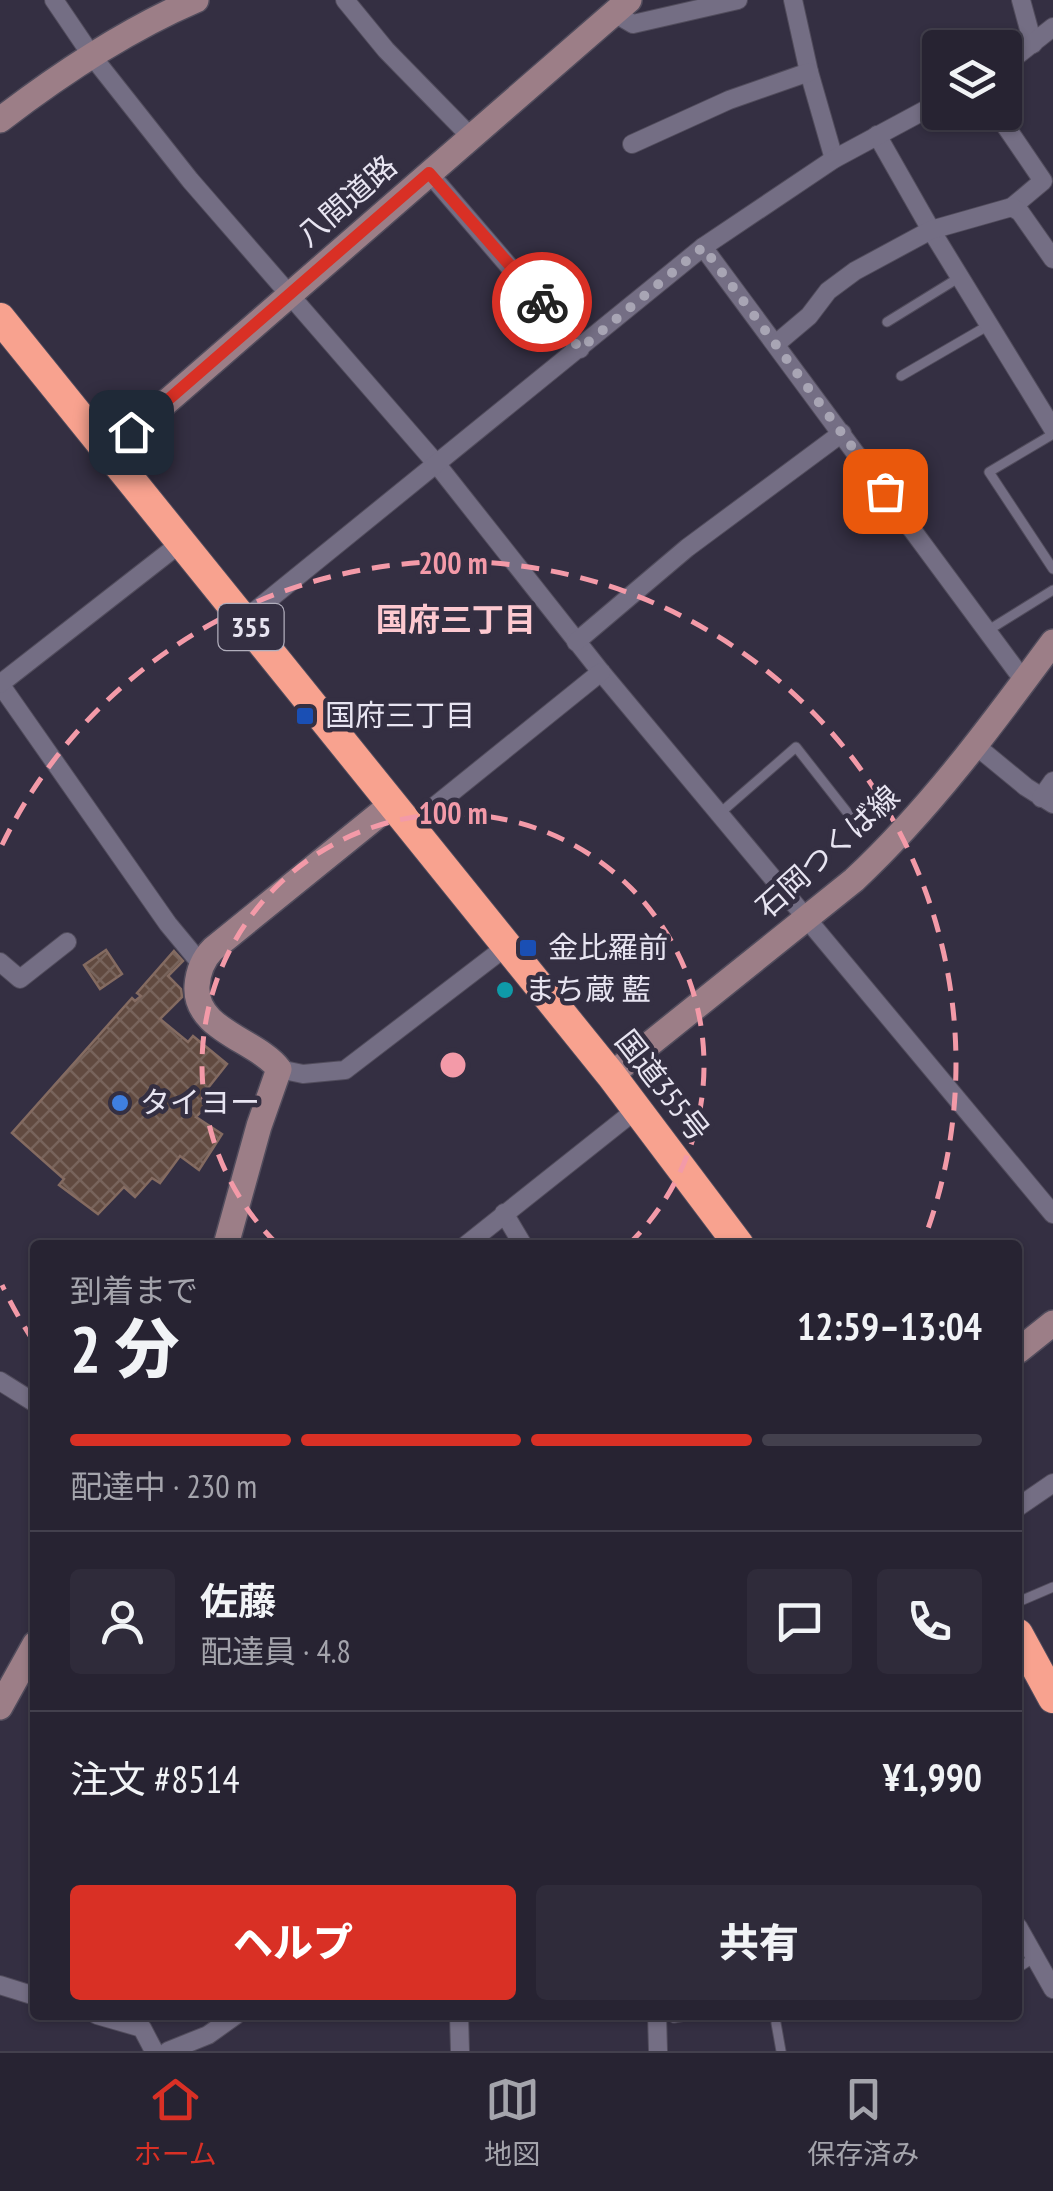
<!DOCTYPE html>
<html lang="ja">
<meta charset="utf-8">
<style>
body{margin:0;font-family:"PT Sans Narrow","Noto Sans JP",sans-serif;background:#2f2b3a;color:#f1f3f6;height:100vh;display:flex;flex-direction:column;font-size:38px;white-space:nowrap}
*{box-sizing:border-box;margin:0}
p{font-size:32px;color:#a4a4ac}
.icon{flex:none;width:55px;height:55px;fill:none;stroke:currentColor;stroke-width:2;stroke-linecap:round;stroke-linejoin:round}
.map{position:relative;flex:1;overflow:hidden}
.side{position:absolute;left:30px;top:1240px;width:992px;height:780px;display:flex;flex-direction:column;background:#272332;border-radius:10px;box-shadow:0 2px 8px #0004,0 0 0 2px #43404d}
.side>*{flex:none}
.controls{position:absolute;left:922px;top:30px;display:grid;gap:20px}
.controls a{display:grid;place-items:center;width:100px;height:100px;border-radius:10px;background:#272332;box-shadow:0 2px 8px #0004,0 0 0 2px #43404d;font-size:50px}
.pin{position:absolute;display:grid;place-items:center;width:85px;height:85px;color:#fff;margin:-42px;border-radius:20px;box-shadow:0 5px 15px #0006}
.courier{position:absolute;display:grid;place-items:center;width:100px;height:100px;margin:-50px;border:8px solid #d93025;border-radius:50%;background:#fff;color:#222;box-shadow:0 2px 12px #0007}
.head em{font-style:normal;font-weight:800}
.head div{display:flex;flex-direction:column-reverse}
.head{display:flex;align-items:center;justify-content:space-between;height:170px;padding:0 40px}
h1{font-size:65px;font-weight:800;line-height:75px}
.bar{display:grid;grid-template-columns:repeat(4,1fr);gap:15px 10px;align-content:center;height:120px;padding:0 40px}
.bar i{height:12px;border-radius:8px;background:#43404d}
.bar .on{background:#d93025}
.bar p{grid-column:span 4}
.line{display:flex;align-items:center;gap:25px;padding:0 40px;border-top:2px solid #43404d}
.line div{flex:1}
.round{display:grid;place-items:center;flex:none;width:105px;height:105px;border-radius:10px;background:#2f2b3a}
.cta{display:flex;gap:20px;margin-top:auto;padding:20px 40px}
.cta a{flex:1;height:115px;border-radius:10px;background:#d93025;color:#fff;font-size:40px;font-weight:800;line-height:115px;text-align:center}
.cta a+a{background:#2f2b3a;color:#f1f3f6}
.tab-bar{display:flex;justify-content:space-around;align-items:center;height:140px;border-top:2px solid #43404d;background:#272332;font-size:28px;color:#a4a4ac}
.tab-bar a{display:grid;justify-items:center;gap:5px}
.tab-bar .on{color:#d93025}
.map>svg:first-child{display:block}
.building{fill:url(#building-cross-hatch);stroke:#846b61;stroke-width:2.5}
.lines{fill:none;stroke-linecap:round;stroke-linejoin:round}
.lane-casing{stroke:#514c5c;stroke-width:11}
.street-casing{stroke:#514c5c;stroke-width:20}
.secondary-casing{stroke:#514c5c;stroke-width:28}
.highway-casing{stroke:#514c5c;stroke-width:32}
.lane{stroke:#746e84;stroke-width:9}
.street{stroke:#746e84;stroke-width:18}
.secondary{stroke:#9c7e87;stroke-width:25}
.highway{stroke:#f8a28f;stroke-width:30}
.done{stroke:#a8a5b4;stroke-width:10;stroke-dasharray:0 18}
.route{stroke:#d93025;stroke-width:12}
.ring{fill:none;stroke:#f39aa8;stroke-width:5;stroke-dasharray:18 12}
.transit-dot{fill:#1a4fb4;stroke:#342f42;stroke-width:4}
.culture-dot{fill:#0f9aa8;stroke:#342f42;stroke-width:4}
.shop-dot{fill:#3f7fe0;stroke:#342f42;stroke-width:4}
.labels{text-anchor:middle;stroke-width:9;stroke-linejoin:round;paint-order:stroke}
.shield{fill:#342f42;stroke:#b1aebc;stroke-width:2.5}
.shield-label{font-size:28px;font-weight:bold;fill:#e7e4f1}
.street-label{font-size:30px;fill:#e7e4f1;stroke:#342f42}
.poi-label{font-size:30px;fill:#e7e4f1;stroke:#342f42;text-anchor:start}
.neighbourhood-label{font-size:32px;font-weight:bold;fill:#fdc9d0;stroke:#342f42}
.centre{fill:#f39aa8;stroke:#342f42;stroke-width:5}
.ring-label{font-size:30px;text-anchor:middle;font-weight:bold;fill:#f39aa8;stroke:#342f42;stroke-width:9;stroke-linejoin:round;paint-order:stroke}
</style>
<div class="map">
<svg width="1053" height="2051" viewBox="0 0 1053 2051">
<defs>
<pattern id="building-cross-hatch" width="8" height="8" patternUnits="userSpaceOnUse" patternTransform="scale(2.5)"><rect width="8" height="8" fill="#614a40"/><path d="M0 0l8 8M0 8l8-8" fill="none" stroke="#78645c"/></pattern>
</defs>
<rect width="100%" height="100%" fill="#342f42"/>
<g class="building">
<polygon points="106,950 122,974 100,989 84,965"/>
<polygon points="174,951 183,961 168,976 181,989 182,997 160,1019 188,1042 193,1036 227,1064 204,1093 212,1100 196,1117 222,1134 199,1170 180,1156 160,1183 152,1178 135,1197 124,1187 98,1214 59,1185 64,1179 12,1133 132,998 135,1001 141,996 137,993"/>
</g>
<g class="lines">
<g class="lane-casing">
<g id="lane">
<polyline points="887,322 960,277"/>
<polyline points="901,376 989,325"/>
<polyline points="1053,434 989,472 1053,569"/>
<polyline points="987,631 1053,590"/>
<polyline points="719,814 796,747 854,821"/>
<polyline points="1018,1602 1053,1587"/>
<polyline points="1018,1968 1035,1957"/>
<polyline points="673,2015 674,2018 691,2015"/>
<polyline points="776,2023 781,2051"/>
</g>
</g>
<g class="street-casing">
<g id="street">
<polyline points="54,0 92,56 190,180 435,462 601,672 1053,1214"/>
<polyline points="345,0 386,50 470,136"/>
<polyline points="793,0 809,72 834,159"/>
<polyline points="1021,0 1033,44"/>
<polyline points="614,13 633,24 738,0"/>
<polyline points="1005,65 1053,27"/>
<polyline points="996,112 1043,181 1012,207"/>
<polyline points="877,135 931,230 1053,429"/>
<polyline points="632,144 729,100 809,72"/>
<polyline points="429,173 580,349"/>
<polyline points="703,247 1024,681"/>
<polyline points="777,343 809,316 828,291 855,271 931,230 1012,207 1020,212 1053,259"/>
<polyline points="245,619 703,247 834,159 940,102"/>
<polyline points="576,642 687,548 842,433"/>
<polyline points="0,684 168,924 202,965"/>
<polyline points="0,684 182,542"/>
<polyline points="975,745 1026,787 1053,804"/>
<polyline points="1041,798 1053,781"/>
<polyline points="410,826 601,672"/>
<polyline points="0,962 20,979 67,942"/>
<polyline points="279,1069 303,1074 345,1070 507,946"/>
<polyline points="504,1213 523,1245"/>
<polyline points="466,1245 637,1109"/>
<polyline points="0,1381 35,1403"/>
<polyline points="1018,1507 1053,1483"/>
<polyline points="1018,1927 1053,1989"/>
<polyline points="0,1985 35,1996"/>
<polyline points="97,2015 142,2028 154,2051"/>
<polyline points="459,2015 460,2051"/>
<polyline points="657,2015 658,2051"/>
<polyline points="168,2051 208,2035 236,2015"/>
</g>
</g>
<g class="secondary-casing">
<g id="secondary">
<path d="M0,120C60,74 126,30 196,0"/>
<polyline points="109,452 629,0"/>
<path d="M611,1075L854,880C930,809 991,726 1053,642"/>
<path d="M226,1245L259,1126L279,1069C257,1040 194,1030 197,986C198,972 203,959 213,949L392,804"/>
<polyline points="1018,1351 1053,1323"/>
<polyline points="0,1707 35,1644"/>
</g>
</g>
<g class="highway-casing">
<g id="highway">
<polyline points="0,318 611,1075 739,1245"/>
<polyline points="1018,1634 1053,1698"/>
</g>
</g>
<use href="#lane" class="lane"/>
<use href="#street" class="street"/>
<use href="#secondary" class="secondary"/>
<use href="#highway" class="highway"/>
</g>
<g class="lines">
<polyline class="done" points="542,302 580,349 703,247 885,491"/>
<polyline class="route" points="131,432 429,173 542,302"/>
</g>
<g class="ring">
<path d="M277 1244A251 251 0 1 1 629 1244"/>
<path d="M34 1342A502 502 0 0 1 2 1285M2 845A502 502 0 0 1 922 1245"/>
</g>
<g class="transit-dot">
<rect x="295" y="706" width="20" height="20" rx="5"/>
<rect x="518" y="938" width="20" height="20" rx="5"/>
</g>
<circle class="culture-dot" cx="505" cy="990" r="10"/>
<circle class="shop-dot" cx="120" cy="1103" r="10"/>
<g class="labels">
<rect class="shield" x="218.5" y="604" width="65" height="46" rx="8"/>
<g class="shield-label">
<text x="251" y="637">355</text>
</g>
<g class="street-label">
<text transform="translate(347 201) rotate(-41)" y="10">八間道路</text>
<text transform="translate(828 852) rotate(-42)" y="10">石岡つくば線</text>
<text transform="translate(662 1086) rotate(52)" y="10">国道355号</text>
</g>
<g class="poi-label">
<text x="325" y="726">国府三丁目</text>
<text x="548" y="958">金比羅前</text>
<text x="525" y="1000">まち蔵 藍</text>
<text x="140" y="1113">タイヨー</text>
</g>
<g class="neighbourhood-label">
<text x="456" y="631">国府三丁目</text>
</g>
</g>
<circle cx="453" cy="1065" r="15" class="centre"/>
<g class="ring-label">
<text x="453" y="574">200 m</text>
<text x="453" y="824">100 m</text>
</g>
</svg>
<div class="controls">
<a><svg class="icon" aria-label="layers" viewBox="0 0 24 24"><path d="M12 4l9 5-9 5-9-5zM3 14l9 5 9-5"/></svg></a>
</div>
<div class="pin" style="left:885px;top:491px;background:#ea580c"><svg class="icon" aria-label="bag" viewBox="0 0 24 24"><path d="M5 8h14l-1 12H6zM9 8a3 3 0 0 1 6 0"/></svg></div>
<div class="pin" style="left:131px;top:432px;background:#1f2937"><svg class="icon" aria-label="home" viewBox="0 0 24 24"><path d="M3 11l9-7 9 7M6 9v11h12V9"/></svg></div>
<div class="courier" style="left:542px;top:302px"><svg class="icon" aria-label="bike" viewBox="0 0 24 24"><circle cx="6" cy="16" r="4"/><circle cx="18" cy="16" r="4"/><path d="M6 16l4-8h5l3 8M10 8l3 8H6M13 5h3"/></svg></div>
<section class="side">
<div class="head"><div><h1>2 分</h1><p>到着まで</p></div><em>12:59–13:04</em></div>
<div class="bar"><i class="on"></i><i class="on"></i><i class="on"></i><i></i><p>配達中 · 230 m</p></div>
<div class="line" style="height:180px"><a class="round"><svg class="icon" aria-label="person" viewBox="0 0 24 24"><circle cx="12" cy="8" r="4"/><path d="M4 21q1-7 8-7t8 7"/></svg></a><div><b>佐藤</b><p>配達員 · 4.8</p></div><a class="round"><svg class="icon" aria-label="chat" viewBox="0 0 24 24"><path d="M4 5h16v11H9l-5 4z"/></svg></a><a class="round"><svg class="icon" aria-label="phone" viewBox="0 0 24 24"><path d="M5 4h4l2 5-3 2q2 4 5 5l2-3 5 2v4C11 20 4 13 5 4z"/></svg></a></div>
<div class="line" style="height:130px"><div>注文 #8514</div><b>¥1,990</b></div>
<div class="cta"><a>ヘルプ</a><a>共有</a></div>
</section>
</div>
<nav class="tab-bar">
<a class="on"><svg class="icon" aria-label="home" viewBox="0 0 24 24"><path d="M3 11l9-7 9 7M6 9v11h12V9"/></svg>ホーム</a>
<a><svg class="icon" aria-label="map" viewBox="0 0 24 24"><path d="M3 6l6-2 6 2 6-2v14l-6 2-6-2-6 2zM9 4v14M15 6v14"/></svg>地図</a>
<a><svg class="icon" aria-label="saved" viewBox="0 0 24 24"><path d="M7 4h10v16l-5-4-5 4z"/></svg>保存済み</a>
</nav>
